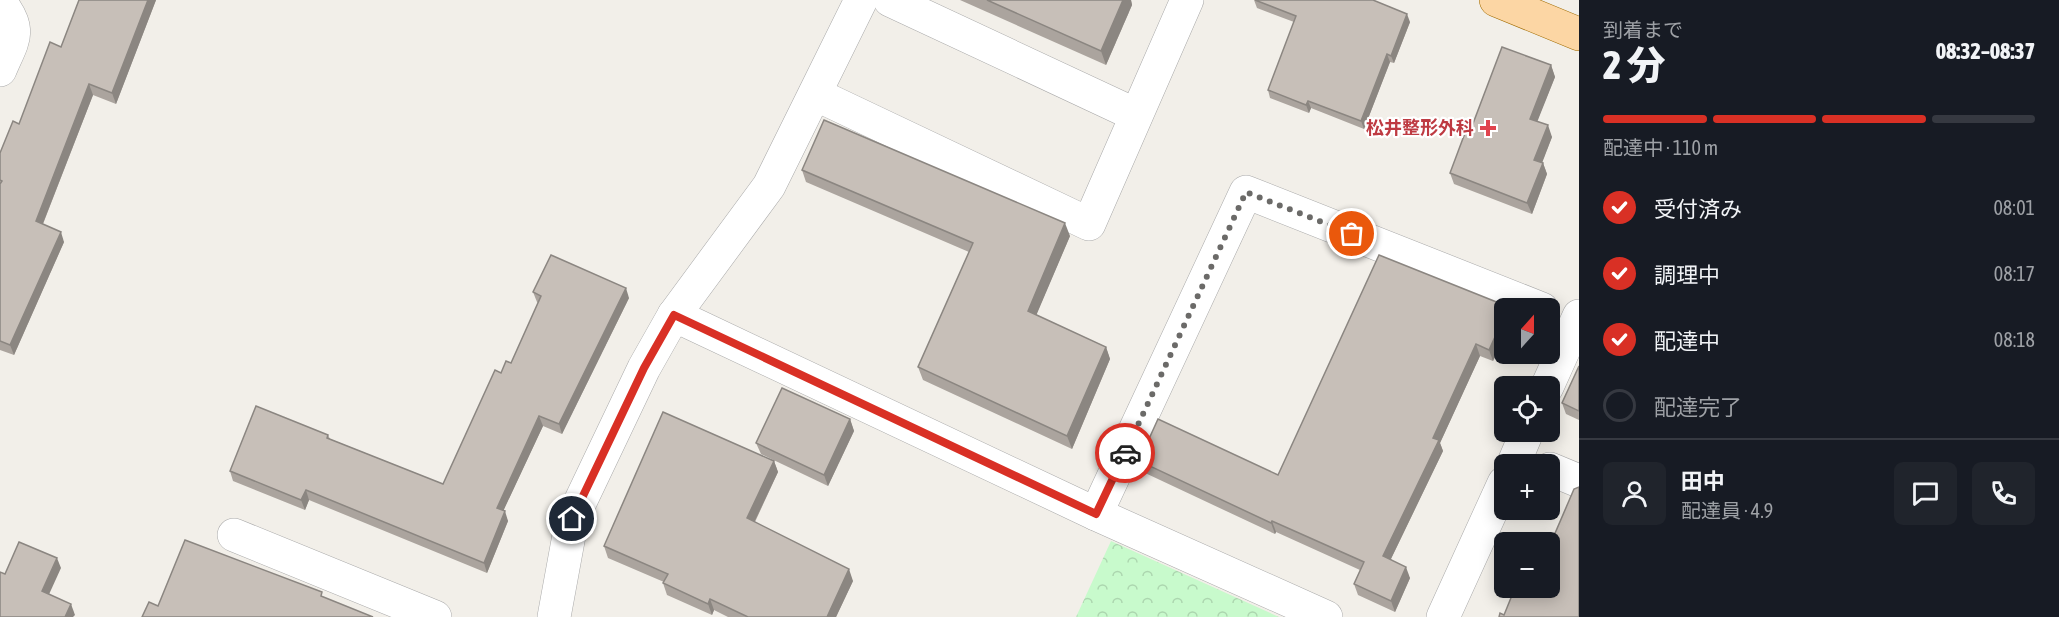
<!DOCTYPE html>
<html lang="ja">
<meta charset="utf-8">
<style>
body{margin:0;font-family:"Asap Condensed","Noto Sans JP",sans-serif;background:#20242c;color:#f1f3f6;height:100vh;display:flex;flex-direction:column;font-size:22px;white-space:nowrap}
*{box-sizing:border-box;margin:0}
p{font-size:20px;color:#9ea1a6}
.icon{flex:none;width:33px;height:33px;fill:none;stroke:currentColor;stroke-width:2;stroke-linecap:round;stroke-linejoin:round}
.map{position:relative;flex:1;overflow:hidden}
.drawer{display:flex;flex-direction:column;background:#171b24;width:480px}
.drawer>*{flex:none}
.needle{width:39px;rotate:21deg}
.buttons{position:absolute;left:1494px;top:298px;display:grid;gap:12px}
.buttons a{display:grid;place-items:center;width:66px;height:66px;border-radius:9px;background:#171b24;box-shadow:0 3px 15px #0003;font-size:30px}
.pin{position:absolute;display:grid;place-items:center;width:51px;height:51px;color:#fff;margin:-26px;border:3px solid #fff;border-radius:50%;box-shadow:0 2px 6px #0007}
.courier{position:absolute;display:grid;place-items:center;width:60px;height:60px;margin:-30px;border:4px solid #d93025;border-radius:50%;background:#fff;color:#222;box-shadow:0 2px 8px #0007}
.head em{font-style:normal;font-weight:800}
.head div{display:flex;flex-direction:column-reverse}
.head{display:flex;align-items:center;justify-content:space-between;height:102px;padding:0 24px}
h1{font-size:39px;font-weight:800;line-height:45px}
.bar{display:grid;grid-template-columns:repeat(4,1fr);gap:9px 6px;align-content:center;height:72px;padding:0 24px}
.bar i{height:8px;border-radius:4px;background:#363941}
.bar .active{background:#d93025}
.bar p{grid-column:span 4}
.line{display:flex;align-items:center;gap:15px;padding:0 24px;border-top:2px solid #363941}
.line div{flex:1}
.round{display:grid;place-items:center;flex:none;width:63px;height:63px;border-radius:9px;background:#20242c}
ol{padding:0 24px;list-style:none}
li{display:flex;align-items:center;gap:18px;height:66px}
li p{margin-inline-start:auto}
li .icon{padding:6px;border-radius:50%;background:#d93025;color:#fff;stroke-width:4}
li:last-child{color:#9ea1a6}
li i{width:33px;height:33px;border:3px solid #363941;border-radius:50%}
main{display:flex;flex:1;min-height:0}
.map>svg:first-child{display:block}
.park{fill:url(#park-crowns)}
.lines{fill:none;stroke-linecap:round;stroke-linejoin:round}
.street-casing{stroke:#a9a9a9;stroke-width:34}
.primary-casing{stroke:#a06b00;stroke-width:34}
.street{stroke:#fff;stroke-width:33}
.primary{stroke:#fcd6a4;stroke-width:33}
.wall{fill:#aba49e}
.shaded-wall{fill:#8b8681}
.building{fill:#c7bfb8;stroke:#8b8681;stroke-width:1.5}
.done{stroke:#6b6a68;stroke-width:6;stroke-dasharray:0 10.8}
.route{stroke:#d93025;stroke-width:8}
.health-dot{fill:#e0444e;stroke:#fff;stroke-width:2}
.labels{text-anchor:middle;stroke-width:4.5;stroke-linejoin:round;paint-order:stroke}
.health-label{font-size:18px;font-weight:bold;fill:#be3a42;stroke:#fff;text-anchor:end}
</style>
<main>
<div class="map">
<svg width="1579" height="617" viewBox="0 0 1579 617">
<defs>
<pattern id="park-crowns" width="20" height="18" patternUnits="userSpaceOnUse" patternTransform="scale(1.5)"><rect width="20" height="18" fill="#c8facc"/><path d="M2 6a3 3 0 1 1 6 0M12 15a3 3 0 1 1 6 0" fill="none" stroke="#acd6af"/></pattern>
</defs>
<rect width="100%" height="100%" fill="#f2efe9"/>
<polygon class="park" points="1111,541 1279,617 1076,617"/>
<g class="lines">
<g class="street-casing">
<g id="street">
<polyline points="890,0 1136,115"/>
<path d="M0,2C23,31 13,39 0,70"/>
<polyline points="815,94 1089,224 1187,0"/>
<polyline points="674,315 1096,514 1326,617"/>
<polyline points="1547,387 1579,316"/>
<polyline points="1513,465 1527,432"/>
<polyline points="1550,469 1579,481"/>
<polyline points="1096,514 1246,192 1542,309"/>
<polyline points="234,535 435,617"/>
<polyline points="554,617 572,519 644,368 674,315 769,186 861,0"/>
<polyline points="1443,617 1504,483"/>
</g>
</g>
<g class="primary-casing">
<polyline id="primary" points="1496,0 1579,34"/>
</g>
<use href="#street" class="street"/>
<use href="#primary" class="primary"/>
</g>
<g class="wall">
<polygon points="79,0 156,0 116,104 93,95 43,224 64,242 14,355 0,350 0,153 19,124 61,47"/>
<polygon points="960,0 1131,0 1132,5 1106,65"/>
<polygon points="1254,0 1410,22 1394,63 1390,62 1364,129 1311,108 1309,113 1270,98 1268,90 1294,22 1257,8"/>
<polygon points="1551,65 1555,77 1537,121 1552,137 1542,162 1543,163 1547,174 1532,214 1454,184 1450,173 1469,134"/>
<polygon points="802,170 1070,236 1036,315 1106,347 1110,359 1072,449 923,380 918,367 969,252 806,182"/>
<polygon points="533,292 629,298 562,434 543,426 503,511 508,521 487,573 309,500 305,510 233,481 230,471 328,435 330,439 443,484 501,373 511,363 538,303 537,302"/>
<polygon points="1504,309 1504,336 1493,361 1480,356 1440,443 1443,451 1391,559 1410,578 1395,612 1358,595 1354,584 1360,570 1276,532 1275,534 1143,472 1139,461 1278,475"/>
<polygon points="1579,366 1579,420 1566,414 1562,403"/>
<polygon points="850,419 854,431 828,486 761,454 756,443"/>
<polygon points="774,461 778,472 755,522 853,581 836,617 728,617 714,610 712,615 667,595 663,583 664,582 608,558 604,546"/>
</g>
<g class="shaded-wall">
<polygon points="148,0 156,0 116,104 112,93"/>
<polygon points="1123,0 1131,0 1132,5 1106,65 1101,51"/>
<polygon points="1407,14 1410,22 1394,63 1391,56"/>
<polygon points="1387,54 1390,62 1364,129 1361,121"/>
<polygon points="1551,65 1555,77 1534,130 1530,119"/>
<polygon points="89,84 93,95 40,231 36,221"/>
<polygon points="1308,101 1311,108 1309,113 1306,105"/>
<polygon points="1548,125 1552,137 1539,171 1534,160"/>
<polygon points="1543,163 1547,174 1532,214 1527,203"/>
<polygon points="1065,223 1070,236 1033,323 1028,311"/>
<polygon points="61,232 64,242 14,355 10,345"/>
<polygon points="626,288 629,298 562,434 559,424"/>
<polygon points="1504,317 1504,336 1493,361 1489,350"/>
<polygon points="1476,344 1480,356 1440,443 1443,451 1387,567 1383,556 1433,438"/>
<polygon points="1106,347 1110,359 1072,449 1067,436"/>
<polygon points="539,416 543,426 500,518 497,508"/>
<polygon points="850,419 854,431 828,486 824,475"/>
<polygon points="774,461 778,472 751,529 747,518"/>
<polygon points="306,490 309,500 305,510 301,500"/>
<polygon points="505,511 508,521 487,573 484,563"/>
<polygon points="1272,521 1276,532 1275,534 1271,523"/>
<polygon points="57,558 61,568 46,601 42,591"/>
<polygon points="1406,567 1410,578 1395,612 1391,601"/>
<polygon points="849,569 853,581 836,617 827,617"/>
<polygon points="710,599 714,610 712,615 708,604"/>
<polygon points="71,604 75,615 73,617 65,617"/>
</g>
<g class="building">
<polygon points="79,0 148,0 112,93 89,84 36,221 61,232 10,345 0,341 0,184 2,181 0,180 0,153 13,121 19,124 50,42 61,47"/>
<polygon points="987,0 1123,0 1101,51"/>
<polygon points="1255,0 1373,0 1407,14 1391,56 1387,54 1361,121 1308,101 1306,105 1268,90 1296,16"/>
<polygon points="1502,47 1551,65 1530,119 1548,125 1534,160 1543,163 1527,203 1450,173 1465,133 1469,134"/>
<polygon points="824,120 1065,223 1028,311 1106,347 1067,436 918,367 973,243 802,170"/>
<polygon points="551,255 626,288 559,424 539,416 497,508 505,511 484,563 306,490 301,500 230,471 256,406 328,435 327,438 443,484 495,370 501,373 506,361 511,363 541,296 533,292"/>
<polygon points="1379,255 1509,307 1508,309 1504,309 1504,317 1489,350 1476,344 1433,438 1439,440 1383,556 1406,567 1391,601 1354,584 1364,562 1272,521 1271,523 1139,461 1158,419 1278,475"/>
<polygon points="1579,366 1579,411 1562,403"/>
<polygon points="782,388 850,419 824,475 756,443"/>
<polygon points="663,412 774,461 747,518 849,569 827,617 748,617 710,599 708,604 663,583 668,574 604,546"/>
<polygon points="1579,487 1579,617 1499,617 1500,613 1504,615 1515,588 1550,588 1550,545 1574,489"/>
<polygon points="185,540 322,592 321,596 373,617 142,617 149,602 158,606"/>
<polygon points="19,542 57,558 42,591 71,604 65,617 0,617 0,572 5,574"/>
</g>
<g class="lines">
<polyline class="done" points="1125,453 1246,192 1352,234"/>
<polyline class="route" points="572,519 644,368 674,315 1096,514 1125,453"/>
</g>
<path class="health-dot" d="M1485 119h6v6h6v6h-6v6h-6v-6h-6v-6h6z"/>
<g class="labels">
<g class="health-label">
<text x="1474" y="134">松井整形外科</text>
</g>
</g>
</svg>
<div class="buttons">
<a><svg class="needle" viewBox="-14 -14 28 28"><path d="M0-13l5 13h-10z" fill="#e53935"/><path d="M0 13l5-13h-10z" fill="#9ea1a6"/></svg></a>
<a><svg class="icon" aria-label="locate" viewBox="0 0 24 24"><circle cx="12" cy="12" r="6"/><path d="M12 2v4M12 18v4M2 12h4M18 12h4"/></svg></a>
<a>+</a>
<a>−</a>
</div>
<div class="pin" style="left:1352px;top:234px;background:#ea580c"><svg class="icon" aria-label="bag" viewBox="0 0 24 24"><path d="M5 8h14l-1 12H6zM9 8a3 3 0 0 1 6 0"/></svg></div>
<div class="pin" style="left:572px;top:519px;background:#1f2937"><svg class="icon" aria-label="home" viewBox="0 0 24 24"><path d="M3 11l9-7 9 7M6 9v11h12V9"/></svg></div>
<div class="courier" style="left:1125px;top:453px"><svg class="icon" aria-label="car" viewBox="0 0 24 24"><path d="M5 17H2v-5l4-1 3-4h7l3 4 3 1v5h-3M9 17h6M6 11h13"/><circle cx="7" cy="17" r="2"/><circle cx="17" cy="17" r="2"/></svg></div>
</div>
<section class="drawer">
<div class="head"><div><h1>2 分</h1><p>到着まで</p></div><em>08:32–08:37</em></div>
<div class="bar"><i class="active"></i><i class="active"></i><i class="active"></i><i></i><p>配達中 · 110 m</p></div>
<ol>
<li><svg class="icon" aria-label="check" viewBox="0 0 24 24"><path d="M5 12l5 5 9-10"/></svg>受付済み<p>08:01</p></li>
<li><svg class="icon" aria-label="check" viewBox="0 0 24 24"><path d="M5 12l5 5 9-10"/></svg>調理中<p>08:17</p></li>
<li><svg class="icon" aria-label="check" viewBox="0 0 24 24"><path d="M5 12l5 5 9-10"/></svg>配達中<p>08:18</p></li>
<li><i></i>配達完了</li>
</ol>
<div class="line" style="height:108px"><a class="round"><svg class="icon" aria-label="person" viewBox="0 0 24 24"><circle cx="12" cy="8" r="4"/><path d="M4 21q1-7 8-7t8 7"/></svg></a><div><b>田中</b><p>配達員 · 4.9</p></div><a class="round"><svg class="icon" aria-label="chat" viewBox="0 0 24 24"><path d="M4 5h16v11H9l-5 4z"/></svg></a><a class="round"><svg class="icon" aria-label="phone" viewBox="0 0 24 24"><path d="M5 4h4l2 5-3 2q2 4 5 5l2-3 5 2v4C11 20 4 13 5 4z"/></svg></a></div>
</section>
</main>
